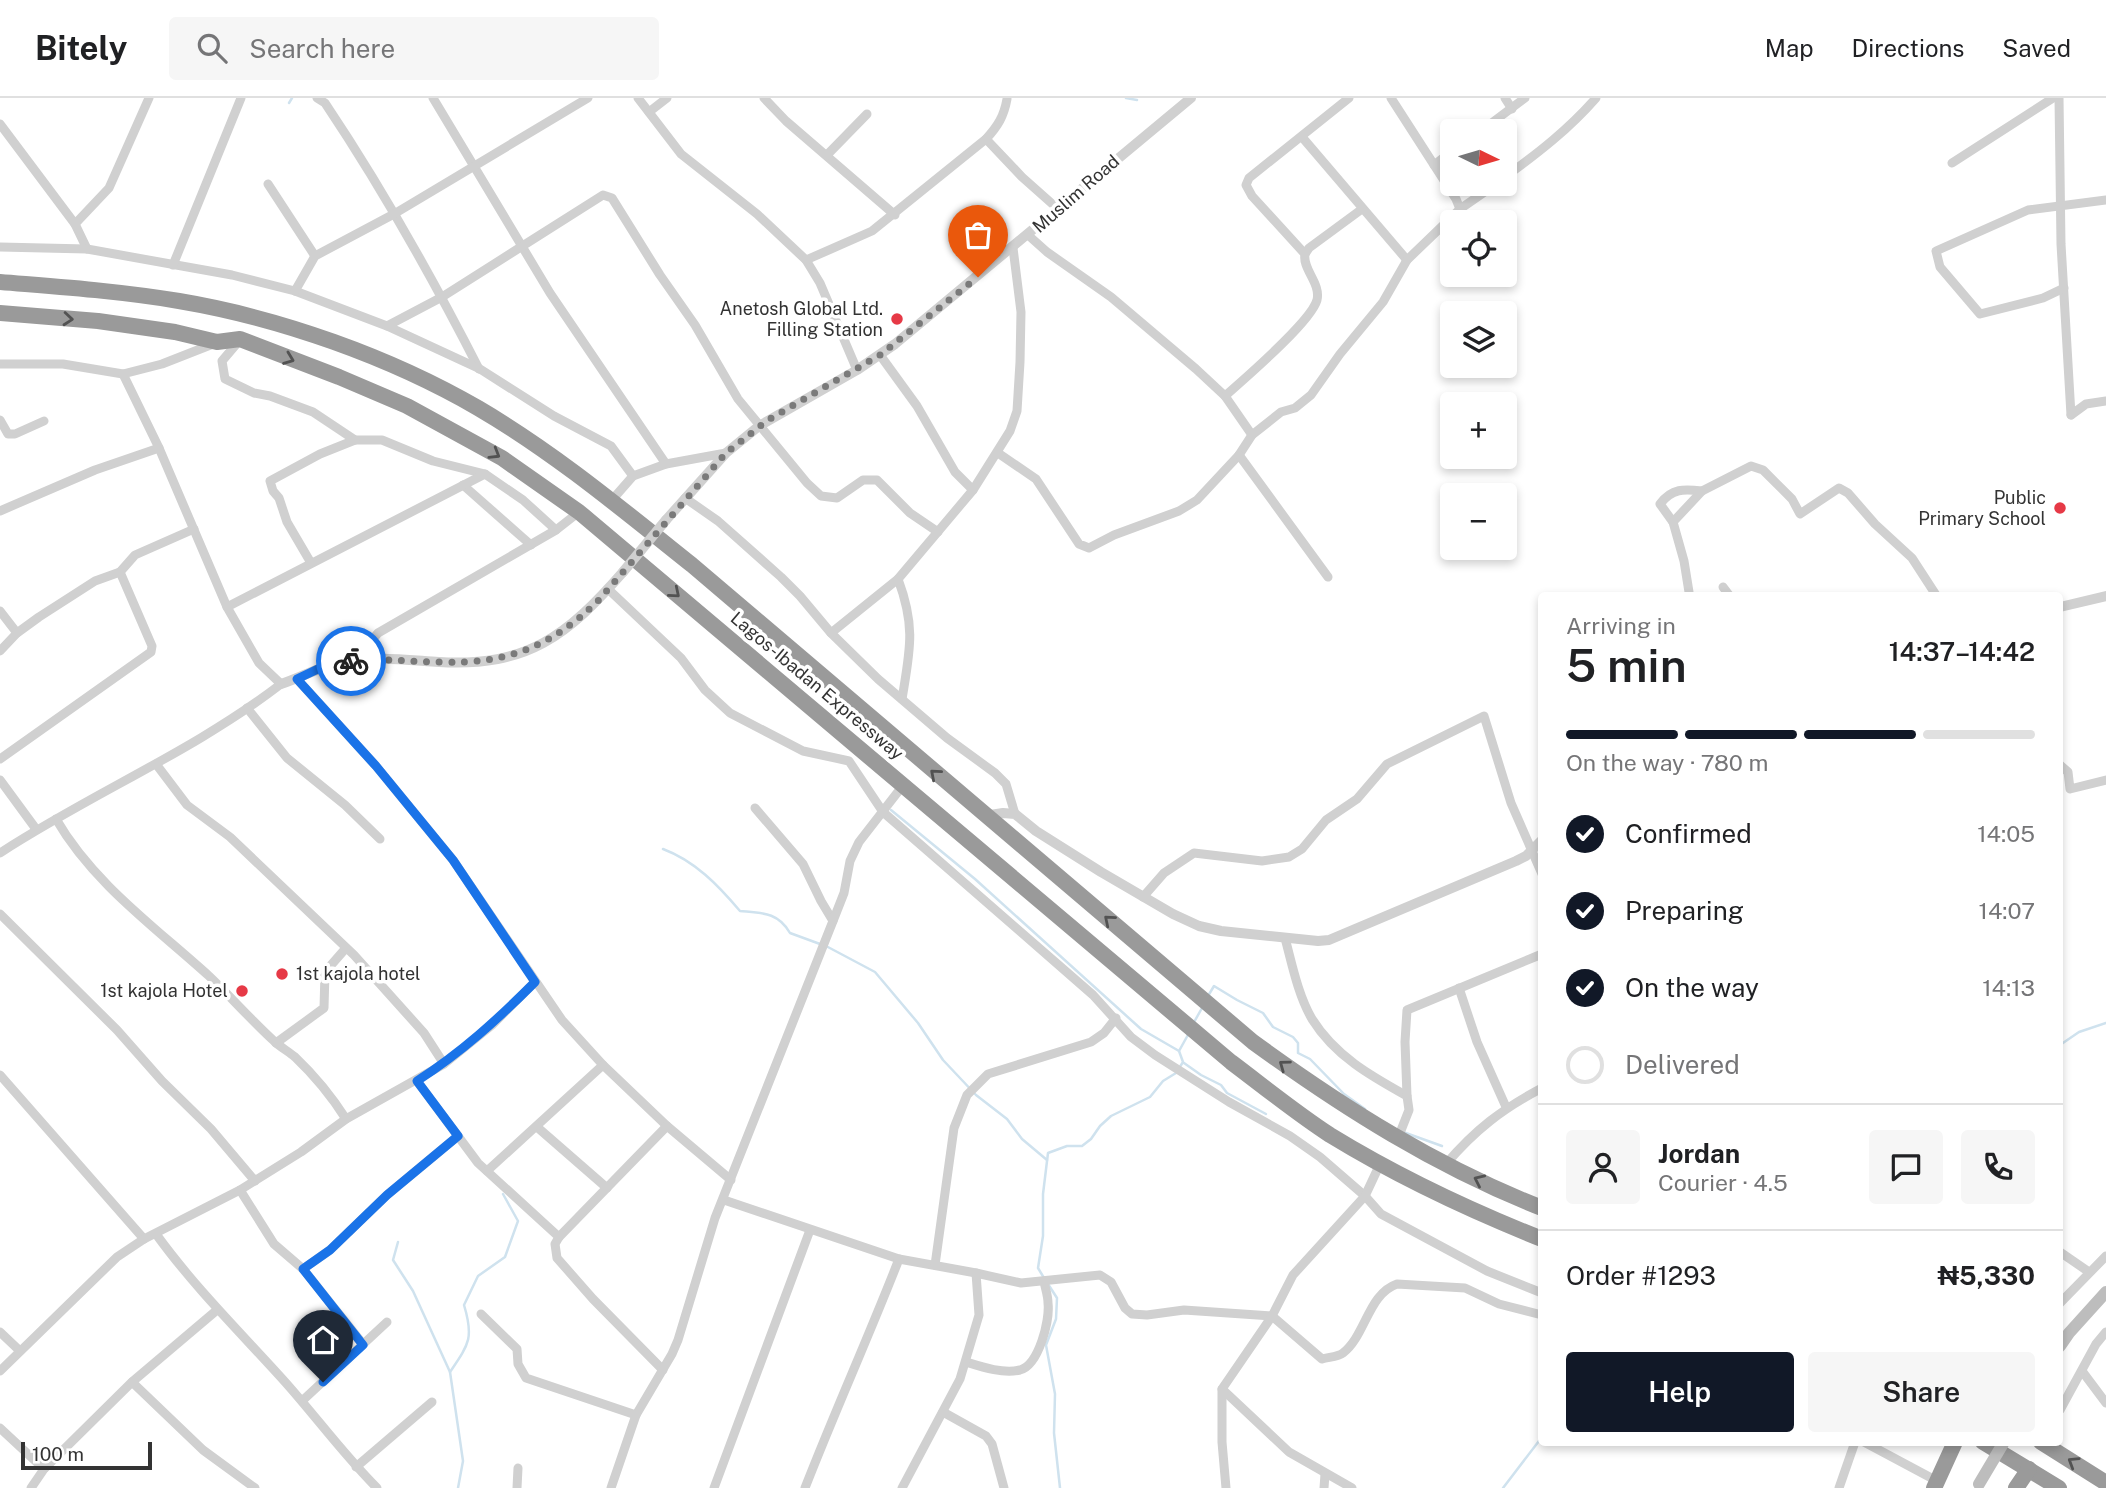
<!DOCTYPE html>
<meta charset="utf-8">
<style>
body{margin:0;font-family:"Public Sans",sans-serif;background:#f6f6f6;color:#202124;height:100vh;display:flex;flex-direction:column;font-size:26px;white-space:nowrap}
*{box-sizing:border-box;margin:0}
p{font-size:23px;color:#757577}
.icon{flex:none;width:38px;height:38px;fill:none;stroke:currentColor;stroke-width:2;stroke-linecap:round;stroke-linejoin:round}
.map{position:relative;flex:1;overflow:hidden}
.panel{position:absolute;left:1538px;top:494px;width:525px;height:854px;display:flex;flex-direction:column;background:#fff;border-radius:7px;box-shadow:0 4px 10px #0003}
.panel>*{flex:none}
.needle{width:46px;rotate:95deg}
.controls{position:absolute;left:1440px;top:21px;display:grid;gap:14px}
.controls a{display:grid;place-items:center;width:77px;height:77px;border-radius:7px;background:#fff;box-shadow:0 4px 10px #0003;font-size:35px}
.scale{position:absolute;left:21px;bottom:18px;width:131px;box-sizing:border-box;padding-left:7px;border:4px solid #333;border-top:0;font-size:19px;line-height:24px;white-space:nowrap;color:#333;-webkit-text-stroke:5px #fff;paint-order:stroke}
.pin{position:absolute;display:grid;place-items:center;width:60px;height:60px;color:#fff;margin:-72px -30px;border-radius:50% 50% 50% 0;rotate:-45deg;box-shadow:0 0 7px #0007}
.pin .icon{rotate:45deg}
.courier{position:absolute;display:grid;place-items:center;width:70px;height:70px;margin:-35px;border:5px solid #1a73e8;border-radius:50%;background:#fff;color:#222;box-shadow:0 2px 9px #0007}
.head em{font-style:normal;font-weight:600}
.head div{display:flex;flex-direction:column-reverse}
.head{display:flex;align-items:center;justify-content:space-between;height:119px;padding:0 28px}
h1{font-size:46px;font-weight:600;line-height:52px}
.bar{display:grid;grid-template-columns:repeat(4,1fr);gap:10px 7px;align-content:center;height:84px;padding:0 28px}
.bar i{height:9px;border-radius:5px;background:#e0e0e0}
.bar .active{background:#111827}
.bar p{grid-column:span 4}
.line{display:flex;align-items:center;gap:18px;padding:0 28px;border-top:2px solid #e0e0e0}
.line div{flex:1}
.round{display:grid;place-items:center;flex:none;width:74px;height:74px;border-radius:7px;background:#f6f6f6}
ol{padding:0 28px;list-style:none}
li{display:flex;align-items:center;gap:21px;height:77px}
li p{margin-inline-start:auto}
li .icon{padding:7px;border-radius:50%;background:#111827;color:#fff;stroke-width:4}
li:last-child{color:#757577}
li i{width:38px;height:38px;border:4px solid #e0e0e0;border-radius:50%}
.button{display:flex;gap:14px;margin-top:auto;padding:14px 28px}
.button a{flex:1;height:80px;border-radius:7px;background:#111827;color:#fff;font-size:28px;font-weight:600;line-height:80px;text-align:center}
.button a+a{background:#f6f6f6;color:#202124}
header{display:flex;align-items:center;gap:42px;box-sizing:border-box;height:98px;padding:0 35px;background:#fff;border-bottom:2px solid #e0e0e0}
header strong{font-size:33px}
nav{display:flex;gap:38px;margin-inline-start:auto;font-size:24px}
.search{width:490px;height:63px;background:#f6f6f6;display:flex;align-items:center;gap:18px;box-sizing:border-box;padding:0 24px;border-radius:7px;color:#757577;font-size:26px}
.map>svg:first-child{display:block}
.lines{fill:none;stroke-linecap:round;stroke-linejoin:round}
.stream{stroke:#cfe2ee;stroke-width:2.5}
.minor{stroke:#d0d0d0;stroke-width:9}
.tertiary{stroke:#d0d0d0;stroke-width:10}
.secondary{stroke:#bdbdbd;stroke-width:12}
.motorway{stroke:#9a9a9a;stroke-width:16}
.tertiary-bridge{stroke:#d0d0d0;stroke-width:10}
.secondary-bridge{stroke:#bdbdbd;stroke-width:12}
.oneway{stroke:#525252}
.done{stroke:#7a7a7a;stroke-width:7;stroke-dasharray:0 12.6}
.route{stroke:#1a73e8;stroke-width:9}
.poi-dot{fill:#e63946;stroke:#fff;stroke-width:2.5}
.labels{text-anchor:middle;stroke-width:7;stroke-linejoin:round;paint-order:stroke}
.street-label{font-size:18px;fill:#333;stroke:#fff}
.poi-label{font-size:18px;fill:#333;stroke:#fff;text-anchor:end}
</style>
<header>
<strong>Bitely</strong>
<div class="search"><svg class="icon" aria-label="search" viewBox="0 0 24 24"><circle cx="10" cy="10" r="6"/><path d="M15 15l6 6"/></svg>Search here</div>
<nav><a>Map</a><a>Directions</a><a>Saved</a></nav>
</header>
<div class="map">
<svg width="2106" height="1390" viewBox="0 0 2106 1390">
<rect width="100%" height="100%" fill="#fff"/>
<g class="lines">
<g class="stream">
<polyline points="1126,0 1137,2"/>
<polyline points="289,5 292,0"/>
<polyline points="891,712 975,781 1141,931 1179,953"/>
<path d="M663,751C695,763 718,787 740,813C762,815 778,814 790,835L820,846"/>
<polyline points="826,848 875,874 918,925 943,962 976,997 1007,1021 1022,1041 1047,1062"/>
<polyline points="1208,898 1214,888 1237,902 1263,915 1273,929 1293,939 1298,945 1298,955 1310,961 1344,996 1365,1011"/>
<polyline points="1193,926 1202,910"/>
<polyline points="2060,947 2079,934 2106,925"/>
<polyline points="1184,965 1201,977 1221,987 1227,995 1266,1016"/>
<polyline points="1403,1034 1442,1048"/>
<polyline points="398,1144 393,1162 413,1193 450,1274 463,1363 458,1390"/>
<polyline points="1044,1180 1038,1170 1043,1138 1043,1096 1048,1055 1067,1048 1082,1048 1091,1041 1100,1028 1111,1018 1150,999 1163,983 1176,975 1183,964 1179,953 1189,935"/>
<polyline points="1048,1186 1057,1200 1056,1221 1046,1247 1055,1296 1054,1335 1060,1390"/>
<path d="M450,1274C469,1246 474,1240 464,1207L478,1178L505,1159L518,1123L503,1096"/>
<polyline points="1503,1390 1542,1339"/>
</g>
<g class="minor">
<path d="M317,0L325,5C382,90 432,179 479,271"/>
<polyline points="433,0 550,195 666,366"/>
<polyline points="638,0 681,56 757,116 806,162 820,185 857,272"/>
<polyline points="764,0 786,23 895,117"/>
<polyline points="1391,0 1456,101 1460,111"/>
<polyline points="1505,0 1512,11"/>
<polyline points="2059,0 2061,146 2071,317"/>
<polyline points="649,14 667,0"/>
<polyline points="0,26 75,126 87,151"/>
<polyline points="1481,33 1525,0"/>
<polyline points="1302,39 1407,162"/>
<polyline points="986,41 1022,79 1058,111"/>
<polyline points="827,57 867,16"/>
<polyline points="1952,65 2053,0"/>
<polyline points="1434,67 1452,53"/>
<path d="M1505,79C1538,55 1569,31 1596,0"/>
<polyline points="268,86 315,158"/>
<polyline points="75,126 109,90 149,0"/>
<polyline points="1028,137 1047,154 1111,199 1196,271 1225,298 1252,337"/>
<polyline points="0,149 87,151 232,177 295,193 387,228 480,271 554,318 611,348 633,378"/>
<polyline points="1305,156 1309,150 1362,111"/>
<path d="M806,162L872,133L986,41C998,28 1004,18 1007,1"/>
<polyline points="173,167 241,0"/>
<polyline points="2064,190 2043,200 1980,216 1940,169 1936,153 2028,112 2106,102"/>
<polyline points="295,193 315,158 394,116 588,0"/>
<polyline points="387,228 442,199 603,97 612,100 660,177 695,227 738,301 807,385 821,398 837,400 863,382 877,382 910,415 938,434"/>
<polyline points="239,243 222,263 225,281 254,295 270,298 313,314 355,342 382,342 433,363 485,376 523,402 556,432"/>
<polyline points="880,257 917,308 955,374 973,392"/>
<polyline points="0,266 63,266 123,276 162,266 213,246"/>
<path d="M1225,298C1244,281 1311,224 1317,202C1321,185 1302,171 1305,156L1252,98L1246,87L1249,80L1349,0"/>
<polyline points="2071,317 2086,306 2106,303"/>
<polyline points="0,322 8,336 15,336 44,323"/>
<polyline points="998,355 1036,381 1079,446 1089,450 1114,437 1179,413 1197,402 1239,357 1252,337 1281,314 1295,310 1311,297 1340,256 1383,204 1407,162 1460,111 1496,86"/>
<polyline points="1239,357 1328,479"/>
<polyline points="463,387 531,447"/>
<polyline points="685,400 718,423 781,479 800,498 831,535 878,581 947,640 995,675 1006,686 1015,716"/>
<polyline points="612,402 633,378 666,366 726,355"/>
<polyline points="0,413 95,372 159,350"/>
<path d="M1673,424L1660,406C1672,390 1684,391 1702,393"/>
<polyline points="311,465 287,424 279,400 273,393 270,383 320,356 355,342"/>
<path d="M898,481C916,529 910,552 902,601"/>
<polyline points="1723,489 1729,497"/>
<polyline points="608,491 681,560 705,592 730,615 803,653 849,663 883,714 1093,897 1131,939 1155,957 1229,1004 1290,1038 1320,1059 1365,1098 1381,1116 1487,1173 1542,1195"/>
<polyline points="1689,494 1684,463 1673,424 1702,393 1751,368 1763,372 1792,401 1800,416 1839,390 1848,395 1875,426 1912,460 1936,497"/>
<polyline points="227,509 485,376"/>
<polyline points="0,513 17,535"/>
<polyline points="831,535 898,481 973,392 1010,333 1017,313 1020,264 1021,214 1013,150"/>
<polyline points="0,553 17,535 39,519 95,483 120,474 135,457 194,431"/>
<polyline points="367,561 368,547 378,535 556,432 579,414"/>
<polyline points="297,581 376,668 453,762 562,922 603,967 667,1028 731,1082"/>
<polyline points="247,610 287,660 345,707 380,741"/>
<polyline points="0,661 151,554 152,548 120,474"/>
<polyline points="156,666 187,707 230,739 354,857 424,935 444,966"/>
<polyline points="2060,667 2068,674 2070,691 2106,682"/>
<polyline points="0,682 36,731"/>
<polyline points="755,710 803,766 821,803 833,823"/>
<path d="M56,721C93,785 155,829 209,878C231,899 251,922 274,943C280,949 288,953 295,959C315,978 332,999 346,1021"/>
<path d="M0,755C92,695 194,653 281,586L259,565L227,509L159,350L123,276"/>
<polyline points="1143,799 1164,775 1194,755 1262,763 1289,759 1302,751 1326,722 1357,701 1387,666 1484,618 1511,705 1542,776"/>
<polyline points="0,816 117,932 162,983 211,1031 255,1083"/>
<path d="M1285,840C1292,866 1298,897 1312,921C1335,958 1371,978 1407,998L1409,1012L1398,1040"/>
<polyline points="1459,890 1477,944 1506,1009"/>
<polyline points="276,945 324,910 325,874 346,850"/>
<polyline points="0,977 144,1141"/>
<polyline points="417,983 478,1065 559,1139 555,1146 557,1160 593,1201 663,1272"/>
<polyline points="1407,998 1405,944 1407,912 1542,856"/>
<polyline points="537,1029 607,1090"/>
<path d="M1446,1066C1475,1032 1502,1011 1542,990"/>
<polyline points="487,1073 603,967"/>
<polyline points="240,1092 274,1146 303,1171 363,1246"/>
<path d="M724,1102L899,1161L976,1175L1021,1185L1100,1177L1111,1184L1125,1210L1132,1216L1147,1217L1184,1212L1272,1218L1322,1261C1328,1259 1338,1259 1343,1255C1366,1237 1368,1196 1397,1186L1465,1190L1499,1206L1542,1217"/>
<path d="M156,1136C195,1190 242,1236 286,1285C317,1320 344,1357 377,1390"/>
<polyline points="559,1139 667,1028"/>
<polyline points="2060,1154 2089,1174"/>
<polyline points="935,1167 954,1030 967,997 988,976 1091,944 1104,935 1116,920"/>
<polyline points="303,1171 330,1152 387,1097 458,1038"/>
<polyline points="2060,1205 2106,1158"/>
<polyline points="481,1216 517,1251 518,1266 526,1280 636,1317"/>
<polyline points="0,1234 20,1253"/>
<path d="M966,1264C982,1269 1003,1276 1020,1272C1039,1267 1050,1222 1048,1205C1048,1197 1045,1190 1044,1183"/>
<polyline points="0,1273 117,1159 144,1141 240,1092 301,1054 346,1021 444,966 492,927 535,884"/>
<polyline points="2082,1273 2106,1305"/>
<polyline points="132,1284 203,1352 255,1390"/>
<polyline points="1222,1291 1289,1354 1352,1390"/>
<polyline points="302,1303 387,1224"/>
<polyline points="2060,1312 2096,1246 2106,1234"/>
<polyline points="943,1314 986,1338 992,1346 1004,1390"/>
<polyline points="0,1330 44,1371"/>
<polyline points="1864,1344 1937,1383"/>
<polyline points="356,1369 432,1304"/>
<polyline points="31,1390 44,1371 132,1284 217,1212"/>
<polyline points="517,1390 518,1370"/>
<polyline points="611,1390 636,1317 672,1256 678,1242 715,1120 833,823 844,795 850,763 859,744 904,686"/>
<polyline points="714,1390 810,1132"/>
<path d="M805,1390C835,1313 869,1238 899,1161"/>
<polyline points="902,1390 960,1281 979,1217 976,1175"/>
<polyline points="1226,1390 1222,1344 1222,1291 1272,1218 1293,1177 1365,1098 1380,1066"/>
<polyline points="1324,1390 1325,1376"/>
<polyline points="1839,1390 1855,1344"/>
</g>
<g class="tertiary">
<polyline points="666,422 726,355 759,328 857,272 895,246 1191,0"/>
<polyline points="2060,509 2106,498"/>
<path d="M281,586C302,579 321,568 342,564C375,558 406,562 439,564C528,569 567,538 623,474"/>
<polyline points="984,718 1003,715 1015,716 1036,733 1101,774 1173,816 1199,828 1221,833 1318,843 1329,842 1516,763 1526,758 1542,742"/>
</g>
<polyline class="secondary" points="2060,1248 2069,1235 2106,1194"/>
<g class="motorway">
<path d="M0,184C60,189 120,193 179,203C280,220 390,259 478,310C555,355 623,412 692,467L1253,944C1344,1010 1437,1069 1542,1110"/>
<path d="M0,215L98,223L175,234L217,244L240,241L339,279L407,308L502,360L579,414L1231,964C1263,988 1296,1015 1330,1037C1397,1078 1469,1112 1542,1141"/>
<polyline points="1983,1344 2059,1390"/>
<polyline points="2041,1344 2106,1385"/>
<polyline points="1934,1390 1955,1344"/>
<polyline points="2016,1390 2029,1371"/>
</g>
<polyline class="tertiary-bridge" points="623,474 666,422"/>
<polyline class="secondary-bridge" points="1979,1386 2004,1344"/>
</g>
<defs><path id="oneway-chevron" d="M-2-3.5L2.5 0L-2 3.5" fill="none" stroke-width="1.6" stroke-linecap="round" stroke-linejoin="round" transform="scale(1.75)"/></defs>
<g class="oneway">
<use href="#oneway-chevron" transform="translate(68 221) rotate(5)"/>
<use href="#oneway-chevron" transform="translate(289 261) rotate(21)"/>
<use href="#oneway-chevron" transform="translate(495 356) rotate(31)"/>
<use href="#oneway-chevron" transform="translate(675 495) rotate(40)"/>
<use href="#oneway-chevron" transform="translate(935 676) rotate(-139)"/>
<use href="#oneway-chevron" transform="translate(1109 822) rotate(-140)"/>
<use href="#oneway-chevron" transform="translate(1284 967) rotate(-144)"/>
<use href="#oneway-chevron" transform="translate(1479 1082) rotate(-155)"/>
<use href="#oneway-chevron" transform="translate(2073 1364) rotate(-148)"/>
</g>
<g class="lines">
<path class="done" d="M351,563C382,560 411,564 442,564C507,566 550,549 597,504L726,355L768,322L880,257L978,179"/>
<path class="route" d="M323,1284L363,1247L303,1171L330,1152L387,1097L458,1038L417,983C462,954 497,922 535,884L453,762L376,668L297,581L320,570L351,563"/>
</g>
<g class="poi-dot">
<circle cx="897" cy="221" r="7"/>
<circle cx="2060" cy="410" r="7"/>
<circle cx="282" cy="876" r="7"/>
<circle cx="242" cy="893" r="7"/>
</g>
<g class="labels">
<g class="street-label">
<text transform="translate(1076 96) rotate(-41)" y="6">Muslim Road</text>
<text transform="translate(817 588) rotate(40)" y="6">Lagos-Ibadan Expressway</text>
</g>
<g class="poi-label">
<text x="883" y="217">Anetosh Global Ltd.<tspan x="883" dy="21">Filling Station</tspan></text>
<text x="2046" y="406">Public<tspan x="2046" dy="21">Primary School</tspan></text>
<text x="296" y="882" text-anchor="start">1st kajola hotel</text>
<text x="228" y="899">1st kajola Hotel</text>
</g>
</g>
</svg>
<div class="controls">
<a><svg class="needle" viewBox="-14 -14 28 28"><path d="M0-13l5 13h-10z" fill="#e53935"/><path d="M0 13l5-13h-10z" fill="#757577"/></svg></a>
<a><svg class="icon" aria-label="locate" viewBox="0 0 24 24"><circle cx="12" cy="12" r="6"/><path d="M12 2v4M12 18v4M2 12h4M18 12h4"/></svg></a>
<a><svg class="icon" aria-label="layers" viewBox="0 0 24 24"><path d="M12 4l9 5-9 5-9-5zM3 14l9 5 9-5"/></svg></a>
<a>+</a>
<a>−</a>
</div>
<div class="scale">100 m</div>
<div class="pin" style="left:978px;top:179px;background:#ea580c"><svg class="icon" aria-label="bag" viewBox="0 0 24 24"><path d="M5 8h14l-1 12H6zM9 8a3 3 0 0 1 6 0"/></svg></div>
<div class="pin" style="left:323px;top:1284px;background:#1f2937"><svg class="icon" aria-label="home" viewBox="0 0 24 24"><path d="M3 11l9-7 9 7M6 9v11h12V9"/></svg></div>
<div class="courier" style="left:351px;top:563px"><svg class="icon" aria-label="bike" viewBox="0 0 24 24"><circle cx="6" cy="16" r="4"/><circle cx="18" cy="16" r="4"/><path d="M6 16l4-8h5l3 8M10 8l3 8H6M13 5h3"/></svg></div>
<section class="panel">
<div class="head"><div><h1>5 min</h1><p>Arriving in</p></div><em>14:37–14:42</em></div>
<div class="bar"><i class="active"></i><i class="active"></i><i class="active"></i><i></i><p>On the way · 780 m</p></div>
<ol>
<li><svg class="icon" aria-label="check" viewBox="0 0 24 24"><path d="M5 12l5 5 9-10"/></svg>Confirmed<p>14:05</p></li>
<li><svg class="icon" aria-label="check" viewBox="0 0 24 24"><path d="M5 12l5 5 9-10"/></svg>Preparing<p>14:07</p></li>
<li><svg class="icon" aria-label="check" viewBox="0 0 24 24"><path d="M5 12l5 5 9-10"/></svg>On the way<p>14:13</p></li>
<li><i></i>Delivered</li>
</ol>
<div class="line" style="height:126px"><a class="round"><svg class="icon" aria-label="person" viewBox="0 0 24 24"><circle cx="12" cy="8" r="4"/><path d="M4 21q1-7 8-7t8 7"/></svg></a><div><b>Jordan</b><p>Courier · 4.5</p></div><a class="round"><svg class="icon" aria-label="chat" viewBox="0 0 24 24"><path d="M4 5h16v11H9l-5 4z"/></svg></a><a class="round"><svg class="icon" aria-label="phone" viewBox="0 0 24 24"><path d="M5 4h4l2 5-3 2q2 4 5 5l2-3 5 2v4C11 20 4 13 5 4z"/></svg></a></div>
<div class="line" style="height:91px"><div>Order #1293</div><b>₦5,330</b></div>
<div class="button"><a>Help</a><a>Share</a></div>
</section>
</div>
